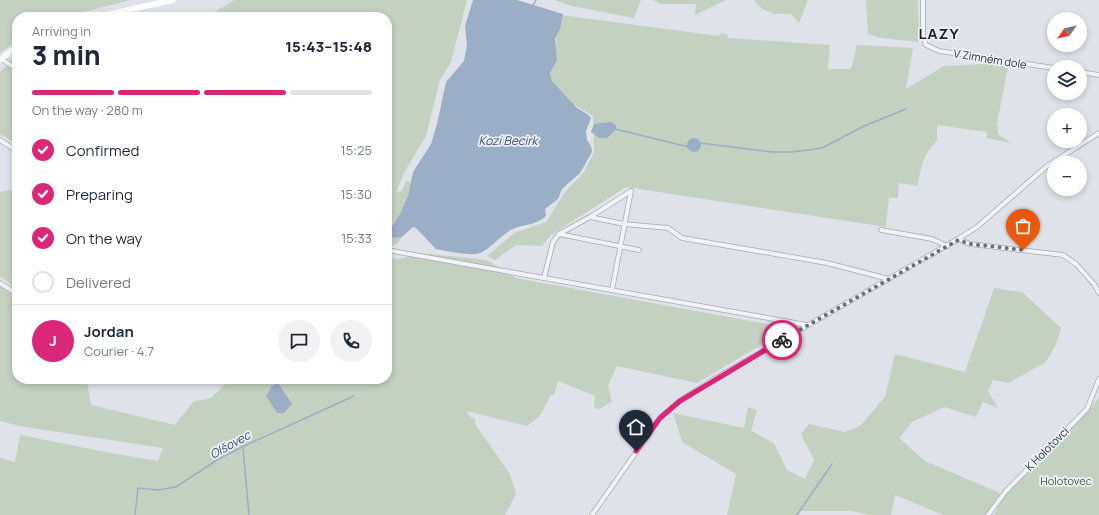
<!DOCTYPE html>
<meta charset="utf-8">
<style>
body{margin:0;font-family:Manrope,sans-serif;background:#f2f2f3;color:#1f2937;height:100vh;display:flex;flex-direction:column;font-size:15px;white-space:nowrap}
*{box-sizing:border-box;margin:0}
p{font-size:13px;color:#747a83}
.icon{flex:none;width:22px;height:22px;fill:none;stroke:currentColor;stroke-width:2;stroke-linecap:round;stroke-linejoin:round}
.map{position:relative;flex:1;overflow:hidden}
.sheet{position:absolute;left:12px;top:12px;width:380px;height:372px;display:flex;flex-direction:column;background:#fff;border-radius:16px;box-shadow:0 2px 6px #0003}
.sheet>*{flex:none}
.needle{width:26px;rotate:236deg}
.tools{position:absolute;left:1047px;top:12px;display:grid;gap:8px}
.tools a{display:grid;place-items:center;width:40px;height:40px;border-radius:50%;background:#fff;box-shadow:0 2px 6px #0003;font-size:20px}
.pin{position:absolute;display:grid;place-items:center;width:34px;height:34px;color:#fff;margin:-41px -17px;border-radius:50% 50% 50% 0;rotate:-45deg;box-shadow:0 0 4px #0007}
.pin .icon{rotate:45deg}
.courier{position:absolute;display:grid;place-items:center;width:40px;height:40px;margin:-20px;border:3px solid #db2777;border-radius:50%;background:#fff;color:#222;box-shadow:0 1px 5px #0007}
.headline em{font-style:normal;font-weight:800}
.headline div{display:flex;flex-direction:column-reverse}
.headline{display:flex;align-items:center;justify-content:space-between;height:68px;padding:0 20px}
h1{font-size:26px;font-weight:800;line-height:30px}
.bar{display:grid;grid-template-columns:repeat(4,1fr);gap:6px 4px;align-content:center;height:48px;padding:0 20px}
.bar i{height:5px;border-radius:3px;background:#e0e1e3}
.bar .current{background:#db2777}
.bar p{grid-column:span 4}
.line{display:flex;align-items:center;gap:10px;padding:0 20px;border-top:1px solid #e0e1e3}
.line div{flex:1}
.round{display:grid;place-items:center;flex:none;width:42px;height:42px;border-radius:21px;background:#f2f2f3}
ol{padding:0 20px;list-style:none}
li{display:flex;align-items:center;gap:12px;height:44px}
li p{margin-inline-start:auto}
li .icon{padding:4px;border-radius:50%;background:#db2777;color:#fff;stroke-width:4}
li:last-child{color:#747a83}
li i{width:22px;height:22px;border:2px solid #e0e1e3;border-radius:50%}
.map>svg:first-child{display:block}
.green{fill:#c4d1c1}
.water{fill:#9baec6}
.lines{fill:none;stroke-linecap:round;stroke-linejoin:round}
.stream{stroke:#9baec6;stroke-width:1.5}
.street-casing{stroke:#a5a9b2;stroke-width:5.5}
.street{stroke:#f2f3f6;stroke-width:4}
.secondary{stroke:#fff;stroke-width:5.5}
.done{stroke:#696e7a;stroke-width:4;stroke-dasharray:0 7.2}
.route{stroke:#db2777;stroke-width:5}
.labels{text-anchor:middle;stroke-width:3.5;stroke-linejoin:round;paint-order:stroke}
.street-label{font-size:11px;fill:#292f3e;stroke:#eff1f5}
.park-label{font-size:11px;fill:#3b5937;stroke:#eff1f5}
.water-label{font-size:12px;font-style:italic;fill:#354c70;stroke:#eff1f5}
.district-label{font-size:15px;font-weight:bold;letter-spacing:1px;fill:#1b212f;stroke:#eff1f5}
</style>
<div class="map">
<svg width="1099" height="515" viewBox="0 0 1099 515">
<rect width="100%" height="100%" fill="#dfe2e8"/>
<g class="green">
<polygon points="0,0 131,0 63,17 17,17 17,40 0,53"/>
<path d="M235,0H467L451,62L440,80L426,136L405,171L396,192L402,191L406,181L410,182C411,198 401,220 388,229L394,238L402,237L398,243L387,248V17H206Z"/>
<polygon points="554,0 641,0 634,18 572,6"/>
<polygon points="653,0 726,0 695,15 696,4 661,4"/>
<polygon points="754,0 808,0 799,23 791,14 775,14 762,9"/>
<polygon points="866,0 918,0 919,42 881,38 868,34"/>
<path d="M561,15L719,36L721,33L727,34L728,38L830,45L828,69H851L857,45L913,48L906,89L944,66L986,64L1008,67L997,123L998,134L1011,143L986,138L987,132L937,125V141C924,152 920,169 918,186L899,183L898,198H889L886,227L626,187L551,235L542,246L516,245L495,260L487,256L514,233L546,222L565,192L584,172L594,152L593,116L565,99L553,84L550,70Z"/>
<path d="M17,55V144L0,134V72C7,66 10,60 17,55Z"/>
<polygon points="10,190 17,193 17,287 0,277 0,192"/>
<polygon points="387,254 396,259 431,254 487,260 516,278 789,328 697,383 617,366 608,386 612,402 599,409 594,408 595,396 558,381 554,395 551,395 540,416 527,426 466,411 470,417 475,418 475,424 510,474 516,494 505,515 0,515 0,458 15,462 20,435 105,452 158,461 163,448 19,426 0,421 0,286 17,297 17,379 89,379 87,381 91,405 175,425 193,402 211,398 230,379 287,379 290,383 294,383 299,379 387,379"/>
<polygon points="994,288 1022,292 1061,328 1055,347 1045,363 1008,383 993,380 988,391 998,408 983,402 976,417 944,407 912,422 899,438 925,461 1000,493 987,515 943,515 895,495 891,515 870,515 852,511 801,511 798,515 727,515 736,474 682,442 673,413 744,428 748,407 757,410 751,431 774,443 787,470 805,479 814,460 801,434 809,424 844,432 860,426 885,397 895,354 965,372"/>
<polygon points="1099,398 1099,515 994,515 1005,492 1086,413"/>
</g>
<g class="water">
<path d="M473,0H517L563,14L560,29L555,39L557,60L550,73L552,81L577,108L587,114L591,118L586,131L587,140L591,146L592,152L580,173L562,189L558,199L545,209L546,216C534,226 528,223 515,228C501,233 489,252 476,254C467,255 445,251 436,249L416,228L413,227L402,237L394,238L389,234L388,229L394,224L400,214L408,196L413,172L431,144L437,124L446,82L464,61L467,45L465,26Z"/>
<polygon points="611,122 616,125 616,129 607,138 599,138 591,132 594,124"/>
<circle cx="694" cy="145" r="7"/>
<polygon points="278,383 292,404 284,413 277,413 266,396 272,386"/>
</g>
<g class="lines">
<g class="stream">
<polyline points="532,7 536,0"/>
<polyline points="615,129 689,147"/>
<polyline points="700,143 772,152 793,152 822,148 864,126 906,109"/>
<polyline points="243,448 249,515"/>
<polyline points="135,515 138,488 158,490 176,487 217,460 244,446 354,396"/>
<polyline points="797,515 832,464"/>
</g>
<g class="street-casing">
<g id="street">
<polyline points="923,0 923,36 926,45 939,51 1054,68"/>
<polyline points="1,59 17,69"/>
<polyline points="1080,72 1099,75"/>
<polyline points="0,140 17,151"/>
<polyline points="590,217 631,191 612,290"/>
<polyline points="881,230 932,239 947,246"/>
<polyline points="559,234 639,250"/>
<polyline points="958,239 970,244 1063,255 1076,264 1094,284 1099,293"/>
<polyline points="387,250 807,325"/>
<polyline points="544,278 553,242 559,234 590,217 624,224 668,228 682,238 827,263 889,279"/>
<polyline points="0,283 17,294"/>
<polyline points="592,515 660,418 679,401 711,381 958,239 977,227 1047,166 1099,133"/>
<polyline points="988,515 1006,491 1087,409 1099,379"/>
</g>
</g>
<use href="#street" class="street"/>
<g class="secondary">
<polyline points="96,17 173,0"/>
<polyline points="0,60 17,46"/>
</g>
</g>
<g class="lines">
<polyline class="done" points="782,340 958,240 970,244 1023,250"/>
<polyline class="route" points="636,451 660,418 680,401 782,340"/>
</g>
<g class="labels">
<g class="street-label">
<text transform="translate(990 59) rotate(9)" y="4">V Zimném dole</text>
<text transform="translate(1047 449) rotate(-45)" y="4">K Holotovci</text>
</g>
<g class="park-label">
<text x="1066" y="485">Holotovec</text>
</g>
<g class="water-label">
<text x="508" y="145">Kozí Becirk</text>
<text transform="translate(230 445) rotate(-29)" y="4">Olšovec</text>
</g>
<g class="district-label">
<text x="939" y="39">LAZY</text>
</g>
</g>
</svg>
<div class="tools">
<a><svg class="needle" viewBox="-14 -14 28 28"><path d="M0-13l5 13h-10z" fill="#e53935"/><path d="M0 13l5-13h-10z" fill="#747a83"/></svg></a>
<a><svg class="icon" aria-label="layers" viewBox="0 0 24 24"><path d="M12 4l9 5-9 5-9-5zM3 14l9 5 9-5"/></svg></a>
<a>+</a>
<a>−</a>
</div>
<div class="pin" style="left:1023px;top:250px;background:#ea580c"><svg class="icon" aria-label="bag" viewBox="0 0 24 24"><path d="M5 8h14l-1 12H6zM9 8a3 3 0 0 1 6 0"/></svg></div>
<div class="pin" style="left:636px;top:451px;background:#1f2937"><svg class="icon" aria-label="home" viewBox="0 0 24 24"><path d="M3 11l9-7 9 7M6 9v11h12V9"/></svg></div>
<div class="courier" style="left:782px;top:340px"><svg class="icon" aria-label="bike" viewBox="0 0 24 24"><circle cx="6" cy="16" r="4"/><circle cx="18" cy="16" r="4"/><path d="M6 16l4-8h5l3 8M10 8l3 8H6M13 5h3"/></svg></div>
<section class="sheet">
<div class="headline"><div><h1>3 min</h1><p>Arriving in</p></div><em>15:43–15:48</em></div>
<div class="bar"><i class="current"></i><i class="current"></i><i class="current"></i><i></i><p>On the way · 280 m</p></div>
<ol>
<li><svg class="icon" aria-label="check" viewBox="0 0 24 24"><path d="M5 12l5 5 9-10"/></svg>Confirmed<p>15:25</p></li>
<li><svg class="icon" aria-label="check" viewBox="0 0 24 24"><path d="M5 12l5 5 9-10"/></svg>Preparing<p>15:30</p></li>
<li><svg class="icon" aria-label="check" viewBox="0 0 24 24"><path d="M5 12l5 5 9-10"/></svg>On the way<p>15:33</p></li>
<li><i></i>Delivered</li>
</ol>
<div class="line" style="height:72px"><b class="round" style="background:#db2777;color:#fff">J</b><div><b>Jordan</b><p>Courier · 4.7</p></div><a class="round"><svg class="icon" aria-label="chat" viewBox="0 0 24 24"><path d="M4 5h16v11H9l-5 4z"/></svg></a><a class="round"><svg class="icon" aria-label="phone" viewBox="0 0 24 24"><path d="M5 4h4l2 5-3 2q2 4 5 5l2-3 5 2v4C11 20 4 13 5 4z"/></svg></a></div>
</section>
</div>
